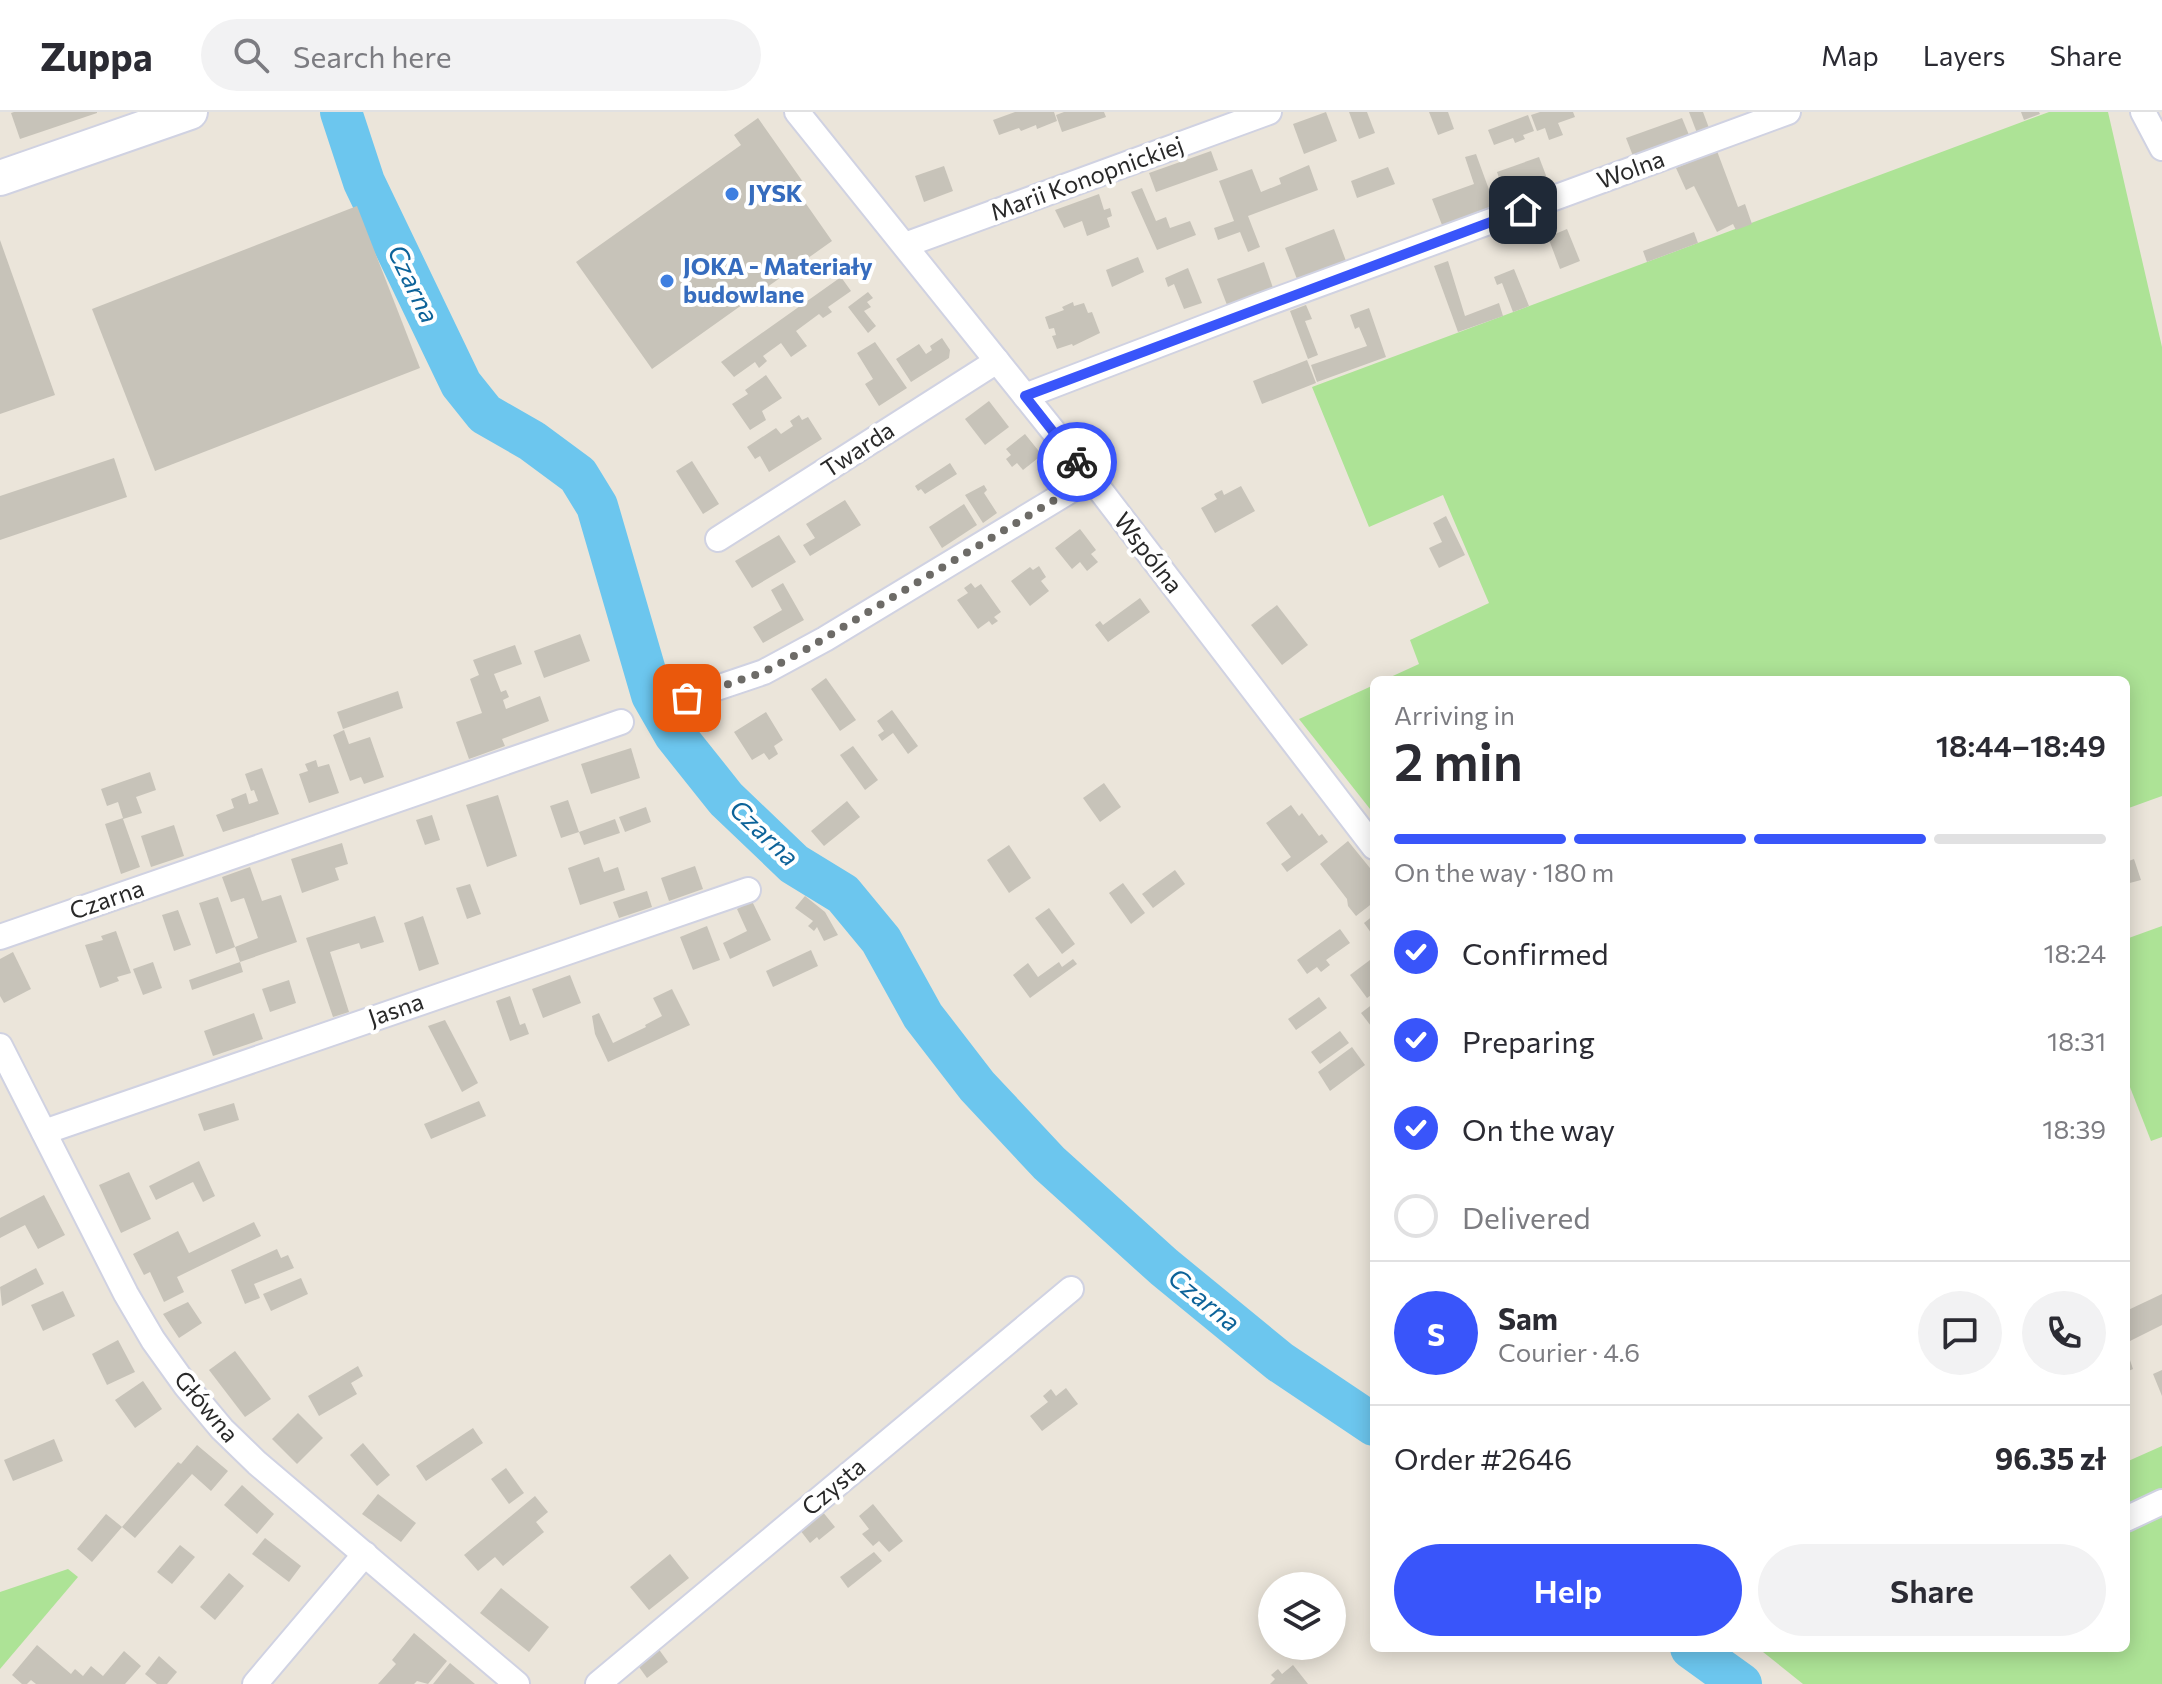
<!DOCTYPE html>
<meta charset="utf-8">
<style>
body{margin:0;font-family:Commissioner,sans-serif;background:#f2f2f3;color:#2b2b33;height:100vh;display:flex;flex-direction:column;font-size:30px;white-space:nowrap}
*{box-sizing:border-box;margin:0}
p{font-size:26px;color:#7c7c81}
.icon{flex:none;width:44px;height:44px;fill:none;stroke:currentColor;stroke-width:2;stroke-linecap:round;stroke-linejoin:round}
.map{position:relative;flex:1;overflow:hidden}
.panel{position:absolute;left:1370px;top:564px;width:760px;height:976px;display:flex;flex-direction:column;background:#fff;border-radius:12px;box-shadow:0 4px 20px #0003}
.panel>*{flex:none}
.controls{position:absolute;left:1258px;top:1460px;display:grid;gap:16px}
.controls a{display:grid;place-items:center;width:88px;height:88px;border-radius:50%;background:#fff;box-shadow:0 4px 20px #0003;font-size:40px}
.pin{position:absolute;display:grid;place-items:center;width:68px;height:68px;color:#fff;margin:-34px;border-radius:16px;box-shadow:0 4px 12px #0006}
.courier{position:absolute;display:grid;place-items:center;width:80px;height:80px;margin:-40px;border:6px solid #3955fa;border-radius:50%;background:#fff;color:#222;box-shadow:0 2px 10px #0007}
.headline em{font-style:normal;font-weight:600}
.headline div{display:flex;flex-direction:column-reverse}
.headline{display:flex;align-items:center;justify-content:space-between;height:136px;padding:0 24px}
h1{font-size:52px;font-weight:600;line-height:60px}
.bar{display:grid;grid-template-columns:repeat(4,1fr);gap:12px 8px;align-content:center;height:96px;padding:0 24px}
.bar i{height:10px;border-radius:6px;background:#e1e1e2}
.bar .selected{background:#3955fa}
.bar p{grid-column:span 4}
.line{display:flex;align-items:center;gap:20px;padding:0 24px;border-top:2px solid #e1e1e2}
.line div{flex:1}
.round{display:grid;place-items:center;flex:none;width:84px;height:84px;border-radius:42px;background:#f2f2f3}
ol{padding:0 24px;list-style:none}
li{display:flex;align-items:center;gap:24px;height:88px}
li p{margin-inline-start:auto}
li .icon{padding:8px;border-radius:50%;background:#3955fa;color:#fff;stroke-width:4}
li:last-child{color:#7c7c81}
li i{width:44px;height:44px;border:4px solid #e1e1e2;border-radius:50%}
.action{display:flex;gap:16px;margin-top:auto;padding:16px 24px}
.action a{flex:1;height:92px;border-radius:48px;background:#3955fa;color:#fff;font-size:32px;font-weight:600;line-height:92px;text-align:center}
.action a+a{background:#f2f2f3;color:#2b2b33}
header{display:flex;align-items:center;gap:48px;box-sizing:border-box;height:112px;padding:0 40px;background:#fff;border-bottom:2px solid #e1e1e2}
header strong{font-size:38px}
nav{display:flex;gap:44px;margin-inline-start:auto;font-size:28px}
.search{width:560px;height:72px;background:#f2f2f3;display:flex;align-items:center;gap:20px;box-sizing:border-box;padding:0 28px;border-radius:44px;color:#7c7c81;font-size:30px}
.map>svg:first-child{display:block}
.grass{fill:#ade396}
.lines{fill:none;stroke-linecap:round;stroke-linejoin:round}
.river{stroke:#6cc6ee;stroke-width:42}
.building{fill:#c7c3b9}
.minor-casing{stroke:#d0d2e2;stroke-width:28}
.secondary-casing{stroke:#d0d2e2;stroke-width:38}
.minor{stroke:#fff;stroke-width:24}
.secondary{stroke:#fff;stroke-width:34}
.done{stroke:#6d6b67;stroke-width:8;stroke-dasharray:0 14.4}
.route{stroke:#3955fa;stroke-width:10}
.shop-dot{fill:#3f7fe0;stroke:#fff;stroke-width:3}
.labels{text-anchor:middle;stroke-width:8;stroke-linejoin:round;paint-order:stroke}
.street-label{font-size:24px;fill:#292929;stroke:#fff}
.shop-label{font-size:24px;font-weight:bold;fill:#366cbe;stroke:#fff;text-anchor:start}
.water-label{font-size:26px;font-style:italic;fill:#0d6399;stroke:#fff}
</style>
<header>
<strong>Zuppa</strong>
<div class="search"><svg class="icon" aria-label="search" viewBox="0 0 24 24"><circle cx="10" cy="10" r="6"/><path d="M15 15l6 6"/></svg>Search here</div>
<nav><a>Map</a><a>Layers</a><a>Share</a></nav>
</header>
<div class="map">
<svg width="2162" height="1572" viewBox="0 0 2162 1572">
<rect width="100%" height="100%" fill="#ebe5da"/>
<g class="grass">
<polygon points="2049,0 2108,0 2162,235 2162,684 2126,697 2126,568 1384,568 1419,552 1410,528 1489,491 1443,383 1369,415 1312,275"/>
<polygon points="1374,573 1374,702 1299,607"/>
<polygon points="2162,814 2162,1025 2151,1029 2126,965 2126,827"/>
<polygon points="2162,1334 2162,1572 1803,1572 1758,1536 2126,1536 2126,1350"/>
<polygon points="68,1457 78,1465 0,1557 0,1480"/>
</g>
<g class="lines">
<g class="river">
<polyline points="341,0 364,70 461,272 485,302 532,329 578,363 597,394 652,583 675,623 726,687 794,752 843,782 881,828 923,904 977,974 1049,1051 1164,1155 1280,1250 1374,1313"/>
<polyline points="1691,1536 1741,1572"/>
</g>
</g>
<g class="building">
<polygon points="14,0 97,0 97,1 20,27 11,1"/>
<polygon points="1015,0 1054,0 1057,9 1037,17 1036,13 1021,19 1019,16 999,23 993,8"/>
<polygon points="1064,0 1104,0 1106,5 1062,20 1056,3"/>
<polygon points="1326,0 1337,29 1304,42 1293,12"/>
<polygon points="1349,0 1367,0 1375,21 1359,27"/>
<polygon points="1429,0 1448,0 1454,17 1438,23"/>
<polygon points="1540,0 1573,0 1575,5 1558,11 1563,23 1549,28 1545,16 1537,19 1531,3"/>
<polygon points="1689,0 1703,0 1709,16 1697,21"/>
<polygon points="2021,0 2039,0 2040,2 2024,8"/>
<polygon points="1528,3 1534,19 1523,23 1525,27 1515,31 1513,26 1494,33 1488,18"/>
<polygon points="758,6 803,70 795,76 832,129 652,257 576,150 741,33 734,23"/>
<polygon points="1682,6 1689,23 1633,44 1626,26"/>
<polygon points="1211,39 1218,58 1156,80 1149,61"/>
<polygon points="1717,39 1738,95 1745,92 1752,112 1736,118 1733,112 1717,120 1694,74 1686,78 1676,56"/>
<polygon points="1476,42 1495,94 1442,113 1432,87 1474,72 1465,45"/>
<polygon points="1539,45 1550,74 1507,90 1497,60"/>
<polygon points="1309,53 1318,78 1248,104 1260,135 1248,140 1240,120 1218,128 1214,116 1234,109 1219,69 1252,57 1261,80 1281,72 1279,66"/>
<polygon points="944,54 953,79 924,90 915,64"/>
<polygon points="1388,55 1395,72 1357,86 1351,69"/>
<polygon points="1142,76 1156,109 1166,105 1170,116 1190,109 1196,123 1157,138 1131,80"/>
<polygon points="1099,82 1104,98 1110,96 1112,104 1107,106 1110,115 1087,124 1082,109 1064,116 1055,98"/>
<polygon points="357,94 420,256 155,359 92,197"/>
<polygon points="1334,117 1346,149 1297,167 1285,136"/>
<polygon points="1567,117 1580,149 1560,157 1548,125"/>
<polygon points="1694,120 1698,131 1647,150 1643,139"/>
<polygon points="0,128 55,283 0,302"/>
<polygon points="1138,145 1144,160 1112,175 1106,158"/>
<polygon points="1448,149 1465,204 1499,191 1503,204 1458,220 1434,154"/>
<polygon points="1264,150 1273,176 1227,193 1217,167"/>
<polygon points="1188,156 1202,191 1184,197 1174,172 1168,175 1165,166"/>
<polygon points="1514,157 1529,194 1513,200 1502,171 1497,173 1494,165"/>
<polygon points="841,165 851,179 828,195 832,200 823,206 819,202 796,219 807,234 791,245 781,231 763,244 767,249 759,256 755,250 734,265 721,250"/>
<polygon points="868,180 873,186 867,190 871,195 864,199 876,214 868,221 848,195"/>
<polygon points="1073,190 1074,194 1084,191 1088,201 1092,200 1100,221 1073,234 1072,232 1057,237 1052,224 1056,223 1054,216 1049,217 1045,205 1064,198 1062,195"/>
<polygon points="1306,193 1312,207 1305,209 1318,243 1308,247 1290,199"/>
<polygon points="1369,196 1386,245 1317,270 1311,253 1367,234 1359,215 1355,217 1350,203"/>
<polygon points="942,226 950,238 949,246 911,270 896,247 919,232 926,242 932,238 930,234"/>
<polygon points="875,230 907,276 879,294 865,272 873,267 857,241"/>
<polygon points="1307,248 1316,271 1262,292 1253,269"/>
<polygon points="766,263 782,286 762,299 766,308 750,318 732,292 748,282 745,278"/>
<polygon points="989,289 1009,315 985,333 965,307"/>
<polygon points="799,303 802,308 808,305 822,327 769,360 760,344 755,347 747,335 776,316 781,322 793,314 790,309"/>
<polygon points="1025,322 1042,343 1023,358 1017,351 1012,355 1006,347 1011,343 1006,337"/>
<polygon points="114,346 127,385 0,428 0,384"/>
<polygon points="692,349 719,392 703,402 676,359"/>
<polygon points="950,351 957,362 925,382 921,377 918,379 915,374"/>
<polygon points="984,373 987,378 984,381 997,401 983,411 965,383"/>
<polygon points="1241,374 1255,399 1215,421 1201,396 1217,387 1214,382 1222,378 1224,383"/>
<polygon points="845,388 861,413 810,444 803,433 815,426 806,412"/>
<polygon points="964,392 977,413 942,436 929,415"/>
<polygon points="1446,404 1465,443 1439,456 1429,436 1442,430 1433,411"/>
<polygon points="1080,417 1096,438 1091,442 1098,450 1087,459 1080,450 1072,457 1055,436"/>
<polygon points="779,423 796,450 752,476 735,449"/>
<polygon points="1039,454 1046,465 1041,469 1049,479 1030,494 1011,469 1030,455 1033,458"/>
<polygon points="783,471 804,508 763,531 753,515 782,498 771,478"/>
<polygon points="971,471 975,476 981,472 1001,500 994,505 998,509 992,513 989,509 978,517 957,488 968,481 964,476"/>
<polygon points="1140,486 1150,500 1108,530 1095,513 1100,509 1103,513"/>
<polygon points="1277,493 1308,533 1282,553 1251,513"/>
<polygon points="580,522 590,549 544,566 534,539"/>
<polygon points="515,533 522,552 494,562 501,580 506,578 509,585 503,588 506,597 540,584 549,609 502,627 505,634 469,647 456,610 482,601 470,567 479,563 473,548"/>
<polygon points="826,566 856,608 840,619 811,577"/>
<polygon points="398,579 403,596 343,617 337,600"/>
<polygon points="892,598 918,634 908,642 893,621 882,629 878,623 884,619 877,609"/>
<polygon points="766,600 783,628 774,634 778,642 769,648 764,641 752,648 734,620"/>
<polygon points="344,618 349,632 370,625 384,665 364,672 361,665 350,669 333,623"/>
<polygon points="853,634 878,668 865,678 840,643"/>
<polygon points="631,636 640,666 591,682 581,652"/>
<polygon points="316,648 318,655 329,652 339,681 309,691 299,662 308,659 305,652"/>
<polygon points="262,656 279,702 223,720 216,703 234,696 231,687 246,681 249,692 258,689 254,678 251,679 245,662"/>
<polygon points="150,660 156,678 136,685 142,701 123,707 140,755 121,762 105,712 123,706 118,690 107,694 101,677"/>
<polygon points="1104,671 1121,695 1100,710 1083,686"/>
<polygon points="498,683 517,744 487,755 466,693"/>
<polygon points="568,688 579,720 561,726 550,694"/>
<polygon points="847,689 860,705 824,734 811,719"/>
<polygon points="1291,693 1299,704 1302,701 1319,724 1322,722 1328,730 1287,760 1281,752 1291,745 1266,711"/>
<polygon points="646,695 651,710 625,720 619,705"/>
<polygon points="432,703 440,728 425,733 416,708"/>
<polygon points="615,707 620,721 584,733 579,720"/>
<polygon points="174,713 184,744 151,755 141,724"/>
<polygon points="1348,729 1374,761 1374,790 1356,804 1348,794 1347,787 1320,752"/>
<polygon points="342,731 348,752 335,756 339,768 302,781 291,747"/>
<polygon points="1009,733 1031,766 1009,781 987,748"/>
<polygon points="599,745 604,760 618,755 625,778 580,793 568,756"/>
<polygon points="2134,747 2141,768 2126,772 2126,750"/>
<polygon points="695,754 703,777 669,789 661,766"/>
<polygon points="250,755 262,789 281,783 297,830 240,850 243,860 192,878 189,868 240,850 235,835 258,826 244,786 231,790 222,765"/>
<polygon points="1175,758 1185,772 1153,796 1142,782"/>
<polygon points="1123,771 1145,801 1131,812 1109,781"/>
<polygon points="470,772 481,802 467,807 456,776"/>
<polygon points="647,779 652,795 619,806 613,790"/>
<polygon points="805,784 825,800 838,823 824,829 817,815 814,819 808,814 813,809 795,796"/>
<polygon points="218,785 235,835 216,842 199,791"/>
<polygon points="752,789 771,828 730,847 723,831 747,819 737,797"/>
<polygon points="1049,796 1075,832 1062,842 1035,806"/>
<polygon points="178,798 191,833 174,839 162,803"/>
<polygon points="1374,803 1374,825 1364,811"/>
<polygon points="375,804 384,830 361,837 359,831 330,840 349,900 333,905 306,826"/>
<polygon points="423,804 439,852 419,859 404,811"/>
<polygon points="707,814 720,848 693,858 680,825"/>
<polygon points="1340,817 1350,831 1326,848 1330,853 1321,860 1317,855 1307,862 1297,848"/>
<polygon points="116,819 131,861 117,865 119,869 100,876 85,833 103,828 101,824"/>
<polygon points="811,838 818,854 773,875 766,859"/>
<polygon points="13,840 31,877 4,891 0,884 0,847"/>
<polygon points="1374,845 1374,881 1367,886 1350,863"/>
<polygon points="1073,847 1077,852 1030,886 1013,863 1028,851 1038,865 1059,850 1062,855"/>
<polygon points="153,850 162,876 143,883 133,857"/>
<polygon points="570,863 581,891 543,906 532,877"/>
<polygon points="289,868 296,891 270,900 262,877"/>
<polygon points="672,877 690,913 608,950 595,922 592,904 599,901 613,931 646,915 645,913 662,904 653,886"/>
<polygon points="510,884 520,913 525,911 529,922 510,929 496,889"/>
<polygon points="1319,885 1327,896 1296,918 1288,907"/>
<polygon points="1374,891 1374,918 1361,901"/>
<polygon points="254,901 263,927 213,944 204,919"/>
<polygon points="445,908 478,971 462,980 428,914"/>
<polygon points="1340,919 1349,931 1320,952 1311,940"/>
<polygon points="1352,935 1365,953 1330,979 1318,960"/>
<polygon points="479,989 486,1004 431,1027 424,1012"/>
<polygon points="234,991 239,1008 204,1019 198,1002"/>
<polygon points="199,1049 215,1084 203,1090 193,1070 156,1088 149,1074"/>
<polygon points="129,1060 151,1107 121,1121 99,1073"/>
<polygon points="44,1083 65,1123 38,1137 25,1113 0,1126 0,1106"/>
<polygon points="254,1110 261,1124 177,1165 184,1180 164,1190 150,1160 144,1163 133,1142 178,1119 189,1141"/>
<polygon points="277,1137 281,1146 288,1143 294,1156 254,1172 260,1186 245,1192 231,1158"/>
<polygon points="36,1156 44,1172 2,1194 0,1175"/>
<polygon points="301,1166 308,1182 271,1199 263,1182"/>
<polygon points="63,1179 75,1204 43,1219 31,1193"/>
<polygon points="2162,1182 2162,1213 2126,1231 2126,1199"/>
<polygon points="188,1190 202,1211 179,1226 163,1202"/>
<polygon points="118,1228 135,1260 107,1273 92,1242"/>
<polygon points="235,1239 271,1287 245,1305 209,1258"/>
<polygon points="2129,1245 2133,1257 2126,1260 2126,1247"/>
<polygon points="358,1254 363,1264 351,1271 357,1282 319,1304 308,1284"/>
<polygon points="2162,1258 2162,1284 2153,1262"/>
<polygon points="143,1269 162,1297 135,1316 115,1288"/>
<polygon points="1066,1276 1078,1292 1042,1319 1030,1304 1048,1290 1043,1284 1051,1277 1056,1284"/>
<polygon points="298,1301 323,1326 297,1352 272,1327"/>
<polygon points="473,1316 483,1331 426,1369 416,1354"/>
<polygon points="54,1327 63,1349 13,1369 4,1348"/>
<polygon points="363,1331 390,1363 377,1374 350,1343"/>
<polygon points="197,1333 228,1359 211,1379 192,1362 135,1426 122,1415 178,1350 181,1352"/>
<polygon points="506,1356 524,1381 509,1392 491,1367"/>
<polygon points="242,1373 274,1402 257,1422 224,1393"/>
<polygon points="378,1382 416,1411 401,1430 362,1402"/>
<polygon points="535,1384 548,1400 536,1410 544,1420 503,1454 495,1445 478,1459 464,1443"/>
<polygon points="873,1392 903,1429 889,1440 879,1429 873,1434 862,1422 869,1417 859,1404"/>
<polygon points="822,1399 835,1415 819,1428 817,1425 810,1431 800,1418"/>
<polygon points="106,1402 122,1415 92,1450 77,1437"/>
<polygon points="265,1426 301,1454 289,1470 252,1442"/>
<polygon points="180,1433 195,1445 172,1472 157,1460"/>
<polygon points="874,1440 882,1449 848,1476 840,1465"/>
<polygon points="670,1442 689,1466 649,1498 630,1475"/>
<polygon points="229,1461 244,1474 215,1508 200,1495"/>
<polygon points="501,1476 549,1515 529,1540 480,1501"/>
<polygon points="414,1521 447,1549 428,1572 417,1569 414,1572 378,1572 396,1552 392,1548"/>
<polygon points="655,1532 668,1550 647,1566 634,1548"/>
<polygon points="37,1533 71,1562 75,1557 83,1564 91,1554 103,1564 124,1539 141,1554 125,1572 36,1572 31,1568 27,1572 22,1572 12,1563"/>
<polygon points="159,1544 177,1560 167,1572 157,1572 145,1562"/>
<polygon points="450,1551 475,1572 433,1572"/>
<polygon points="1293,1553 1308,1572 1270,1572 1275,1567 1271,1563 1278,1557 1282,1562"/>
</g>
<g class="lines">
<g class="minor-casing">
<g id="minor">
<polyline points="797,0 1091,366 1374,735"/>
<polyline points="2143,0 2162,36"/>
<polyline points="905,133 1269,0"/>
<polyline points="1025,284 1260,194 1788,0"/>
<polyline points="718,427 997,249"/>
<polyline points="687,586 764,560 825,527 1091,366"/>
<polyline points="0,825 621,610"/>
<polyline points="0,934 126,1182 153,1228 186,1274 222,1317 257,1351 517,1572"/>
<polyline points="44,1020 748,778"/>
<polyline points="2126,1407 2162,1390"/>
<polyline points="255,1572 365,1442"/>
<polyline points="598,1572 1071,1177"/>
</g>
</g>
<g class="secondary-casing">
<polyline id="secondary" points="0,66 190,0"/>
</g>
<use href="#minor" class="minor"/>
<use href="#secondary" class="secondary"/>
</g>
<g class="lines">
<polyline class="done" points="687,586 764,560 805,538 1091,366 1077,350"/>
<polyline class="route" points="1077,350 1025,284 1523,98"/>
</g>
<g class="shop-dot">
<circle cx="732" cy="82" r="8"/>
<circle cx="667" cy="169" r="8"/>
</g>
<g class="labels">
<g class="street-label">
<text transform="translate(1631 58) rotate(-20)" y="8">Wolna</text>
<text transform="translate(1087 67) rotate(-20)" y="8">Marii Konopnickiej</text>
<text transform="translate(858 338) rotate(-33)" y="8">Twarda</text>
<text transform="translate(1148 441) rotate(52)" y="8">Wspólna</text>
<text transform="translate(107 788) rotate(-19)" y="8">Czarna</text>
<text transform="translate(396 898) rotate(-19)" y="8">Jasna</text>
<text transform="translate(206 1295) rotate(50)" y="8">Główna</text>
<text transform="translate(834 1375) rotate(-40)" y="8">Czysta</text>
</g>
<g class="shop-label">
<text x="748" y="90">JYSK</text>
<text x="683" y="163">JOKA - Materiały<tspan x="683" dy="28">budowlane</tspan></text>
</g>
<g class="water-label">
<text transform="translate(413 172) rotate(64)" y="9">Czarna</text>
<text transform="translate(764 721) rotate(43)" y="9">Czarna</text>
<text transform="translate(1204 1188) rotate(39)" y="9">Czarna</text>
</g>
</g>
</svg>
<div class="controls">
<a><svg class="icon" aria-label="layers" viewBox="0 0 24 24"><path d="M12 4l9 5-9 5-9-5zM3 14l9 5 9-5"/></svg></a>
</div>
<div class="pin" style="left:687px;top:586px;background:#ea580c"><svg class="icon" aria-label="bag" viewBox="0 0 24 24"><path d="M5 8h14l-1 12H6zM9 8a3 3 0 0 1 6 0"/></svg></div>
<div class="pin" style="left:1523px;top:98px;background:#1f2937"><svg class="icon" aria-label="home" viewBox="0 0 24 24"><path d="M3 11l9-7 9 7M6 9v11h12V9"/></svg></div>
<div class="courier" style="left:1077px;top:350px"><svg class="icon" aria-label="bike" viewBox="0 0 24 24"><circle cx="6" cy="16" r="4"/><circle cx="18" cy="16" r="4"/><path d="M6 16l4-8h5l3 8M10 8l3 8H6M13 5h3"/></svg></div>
<section class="panel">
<div class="headline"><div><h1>2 min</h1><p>Arriving in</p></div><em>18:44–18:49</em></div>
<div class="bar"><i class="selected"></i><i class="selected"></i><i class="selected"></i><i></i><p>On the way · 180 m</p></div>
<ol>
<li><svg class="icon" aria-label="check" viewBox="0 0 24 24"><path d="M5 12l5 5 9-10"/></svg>Confirmed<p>18:24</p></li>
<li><svg class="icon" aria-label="check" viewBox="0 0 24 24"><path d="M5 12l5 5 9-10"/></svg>Preparing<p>18:31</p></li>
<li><svg class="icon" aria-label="check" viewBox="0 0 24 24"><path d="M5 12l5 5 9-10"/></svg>On the way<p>18:39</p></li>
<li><i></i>Delivered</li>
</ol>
<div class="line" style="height:144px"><b class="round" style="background:#3955fa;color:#fff">S</b><div><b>Sam</b><p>Courier · 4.6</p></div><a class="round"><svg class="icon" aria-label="chat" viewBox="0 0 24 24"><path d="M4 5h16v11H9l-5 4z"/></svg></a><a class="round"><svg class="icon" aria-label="phone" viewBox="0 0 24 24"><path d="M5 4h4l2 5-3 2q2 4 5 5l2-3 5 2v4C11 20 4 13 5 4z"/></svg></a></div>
<div class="line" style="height:104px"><div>Order #2646</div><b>96.35 zł</b></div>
<div class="action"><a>Help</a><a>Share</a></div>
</section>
</div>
